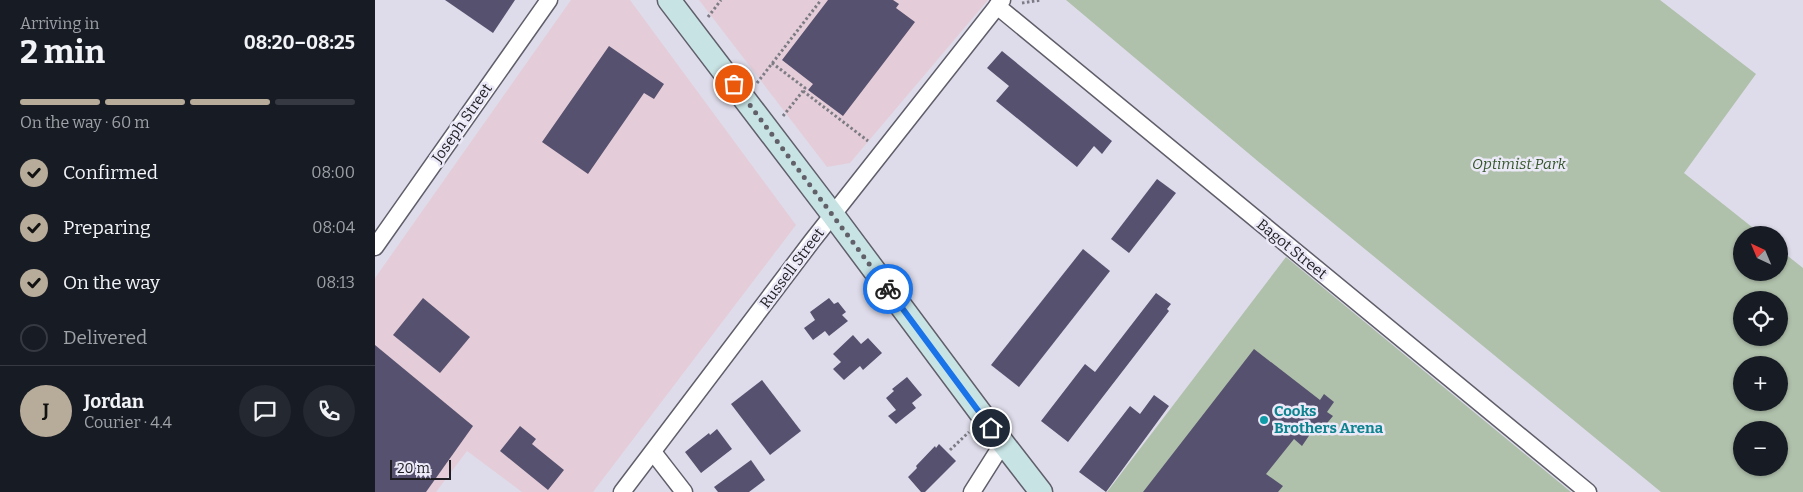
<!DOCTYPE html>
<meta charset="utf-8">
<style>
body{margin:0;font-family:Bitter,serif;background:#242831;color:#f1f3f6;height:100vh;display:flex;flex-direction:column;font-size:19px;white-space:nowrap}
*{box-sizing:border-box;margin:0}
p{font-size:16px;color:#9ea1a6}
.icon{flex:none;width:28px;height:28px;fill:none;stroke:currentColor;stroke-width:2;stroke-linecap:round;stroke-linejoin:round}
.map{position:relative;flex:1;overflow:hidden}
.panel{display:flex;flex-direction:column;background:#171b24;width:375px}
.panel>*{flex:none}
.needle{width:32px;rotate:316deg}
.controls{position:absolute;left:1358px;top:226px;display:grid;gap:10px}
.controls a{display:grid;place-items:center;width:55px;height:55px;border-radius:50%;background:#171b24;box-shadow:0 1px 4px #0004;font-size:25px}
.scale{position:absolute;left:15px;bottom:12px;width:61px;box-sizing:border-box;padding-left:5px;border:2px solid #1e1e22;border-top:0;font-size:14px;line-height:18px;white-space:nowrap;color:#1e1e22;-webkit-text-stroke:4px #ebe9f7;paint-order:stroke}
.pin{position:absolute;display:grid;place-items:center;width:42px;height:42px;color:#fff;margin:-21px;border:2px solid #fff;border-radius:50%;box-shadow:0 1px 5px #0007}
.courier{position:absolute;display:grid;place-items:center;width:50px;height:50px;margin:-25px;border:4px solid #1a73e8;border-radius:50%;background:#fff;color:#222;box-shadow:0 1px 6px #0007}
.headline em{font-style:normal;font-weight:700}
.headline div{display:flex;flex-direction:column-reverse}
.headline{display:flex;align-items:center;justify-content:space-between;height:85px;padding:0 20px}
h1{font-size:32px;font-weight:700;line-height:38px}
.bar{display:grid;grid-template-columns:repeat(4,1fr);gap:8px 5px;align-content:center;height:60px;padding:0 20px}
.bar i{height:6px;border-radius:4px;background:#363941}
.bar .selected{background:#b7ab99}
.bar p{grid-column:span 4}
.line{display:flex;align-items:center;gap:12px;padding:0 20px;border-top:1px solid #363941}
.line div{flex:1}
.round{display:grid;place-items:center;flex:none;width:52px;height:52px;border-radius:26px;background:#242831}
ol{padding:0 20px;list-style:none}
li{display:flex;align-items:center;gap:15px;height:55px}
li p{margin-inline-start:auto}
li .icon{padding:5px;border-radius:50%;background:#b7ab99;color:#111;stroke-width:4}
li:last-child{color:#9ea1a6}
li i{width:28px;height:28px;border:2px solid #363941;border-radius:50%}
main{display:flex;flex:1;min-height:0}
.map>svg:first-child{display:block}
.industrial{fill:#e4cdd8}
.green{fill:#afc0ab;fill-rule:evenodd}
.building{fill:#575170}
.lines{fill:none;stroke-linecap:round;stroke-linejoin:round}
.street-casing{stroke:#605e6a;stroke-width:19}
.secondary-casing{stroke:#605e6a;stroke-width:25}
.path{stroke:#7d7c85;stroke-width:3;stroke-dasharray:2.5 2.5;stroke-linecap:butt}
.street{stroke:#fff;stroke-width:16}
.secondary{stroke:#c8e3e4;stroke-width:22}
.done{stroke:#616068;stroke-width:5;stroke-dasharray:0 9}
.route{stroke:#1a73e8;stroke-width:6}
.culture-dot{fill:#0f9aa8;stroke:#ebe9f7;stroke-width:2}
.labels{text-anchor:middle;stroke-width:5;stroke-linejoin:round;paint-order:stroke}
.street-label{font-size:15px;fill:#1e1e22;stroke:#ebe9f7}
.park-label{font-size:15px;font-style:italic;fill:#35572b;stroke:#ebe9f7}
.culture-label{font-size:15px;font-weight:bold;fill:#0d838f;stroke:#ebe9f7;text-anchor:start}
</style>
<main>
<section class="panel">
<div class="headline"><div><h1>2 min</h1><p>Arriving in</p></div><em>08:20–08:25</em></div>
<div class="bar"><i class="selected"></i><i class="selected"></i><i class="selected"></i><i></i><p>On the way · 60 m</p></div>
<ol>
<li><svg class="icon" aria-label="check" viewBox="0 0 24 24"><path d="M5 12l5 5 9-10"/></svg>Confirmed<p>08:00</p></li>
<li><svg class="icon" aria-label="check" viewBox="0 0 24 24"><path d="M5 12l5 5 9-10"/></svg>Preparing<p>08:04</p></li>
<li><svg class="icon" aria-label="check" viewBox="0 0 24 24"><path d="M5 12l5 5 9-10"/></svg>On the way<p>08:13</p></li>
<li><i></i>Delivered</li>
</ol>
<div class="line" style="height:90px"><b class="round" style="background:#b7ab99;color:#111">J</b><div><b>Jordan</b><p>Courier · 4.4</p></div><a class="round"><svg class="icon" aria-label="chat" viewBox="0 0 24 24"><path d="M4 5h16v11H9l-5 4z"/></svg></a><a class="round"><svg class="icon" aria-label="phone" viewBox="0 0 24 24"><path d="M5 4h4l2 5-3 2q2 4 5 5l2-3 5 2v4C11 20 4 13 5 4z"/></svg></a></div>
</section>
<div class="map">
<svg width="1428" height="492" viewBox="0 0 1428 492">
<rect width="100%" height="100%" fill="#dedcea"/>
<g class="industrial">
<polygon points="196,0 255,0 421,225 218,492 147,492 92,451 61,492 0,492 0,278"/>
<polygon points="324,0 613,0 475,163 452,167"/>
</g>
<g class="green">
<path d="M691,0H1285L1381,74L1309,173L1387,235H1366V272H1404V249L1428,268V492H1286L885,163ZM1366,300H1404V338H1366ZM1366,365H1404V402H1366ZM1366,430H1404V468H1366Z"/>
<polygon points="911,257 1196,492 732,492"/>
</g>
<g class="building">
<polygon points="70,0 140,0 118,33"/>
<polygon points="453,0 518,0 524,4 521,8 540,22 468,116 433,90 438,84 407,60"/>
<polygon points="234,46 289,84 279,99 269,93 213,174 167,142"/>
<polygon points="627,51 737,141 727,154 719,146 702,167 621,101 634,86 612,68"/>
<polygon points="782,179 801,193 754,253 736,239"/>
<polygon points="708,249 735,271 644,387 616,365"/>
<polygon points="781,293 796,304 792,309 794,311 693,442 666,421 710,364 720,372"/>
<polygon points="48,298 95,337 65,373 18,335"/>
<polygon points="454,298 459,304 463,302 471,312 467,315 473,321 454,336 450,331 438,340 429,328 440,320 435,312"/>
<polygon points="478,335 486,344 493,338 507,353 488,370 485,366 469,380 458,369 466,362 458,354"/>
<polygon points="0,345 98,426 51,492 0,492"/>
<polygon points="879,349 945,400 949,394 959,402 952,412 958,416 948,428 942,424 927,446 919,439 891,474 908,486 903,492 768,492"/>
<polygon points="532,377 547,395 537,403 541,408 521,424 513,416 521,410 511,398 519,391 517,389"/>
<polygon points="387,380 426,431 395,455 356,404"/>
<polygon points="779,395 794,406 731,492 704,472 755,406 765,414"/>
<polygon points="145,426 161,439 157,444 189,470 173,490 125,451"/>
<polygon points="342,429 357,449 326,473 310,452 334,433 335,435"/>
<polygon points="564,444 581,461 550,492 546,492 533,477 542,468 541,466 560,446 561,448"/>
<polygon points="376,460 390,480 374,492 343,492 339,487"/>
</g>
<g class="lines">
<g class="street-casing">
<g id="street">
<polyline points="622,6 1213,492"/>
<polyline points="0,247 174,0"/>
<polyline points="278,452 309,492"/>
<polyline points="247,492 437,241 627,0"/>
<polyline points="597,492 628,443"/>
</g>
</g>
<g class="secondary-casing">
<polyline id="secondary" points="294,0 458,215 628,443 666,492"/>
</g>
<g class="path">
<polyline points="647,3 666,0"/>
<polyline points="333,17 346,0"/>
<polyline points="397,63 430,88 428,91 493,141"/>
<polyline points="382,83 446,0"/>
<polyline points="408,116 428,91"/>
<polyline points="575,450 594,432"/>
</g>
<use href="#street" class="street"/>
<use href="#secondary" class="secondary"/>
</g>
<g class="lines">
<polyline class="done" points="359,84 513,289"/>
<polyline class="route" points="513,289 616,428"/>
</g>
<circle class="culture-dot" cx="889" cy="420" r="5"/>
<g class="labels">
<g class="street-label">
<text transform="translate(87 123) rotate(-55)" y="5">Joseph Street</text>
<text transform="translate(917 249) rotate(39)" y="5">Bagot Street</text>
<text transform="translate(417 268) rotate(-53)" y="5">Russell Street</text>
</g>
<g class="park-label">
<text x="1144" y="169">Optimist Park</text>
</g>
<g class="culture-label">
<text x="899" y="416">Cooks<tspan x="899" dy="17">Brothers Arena</tspan></text>
</g>
</g>
</svg>
<div class="controls">
<a><svg class="needle" viewBox="-14 -14 28 28"><path d="M0-13l5 13h-10z" fill="#e53935"/><path d="M0 13l5-13h-10z" fill="#9ea1a6"/></svg></a>
<a><svg class="icon" aria-label="locate" viewBox="0 0 24 24"><circle cx="12" cy="12" r="6"/><path d="M12 2v4M12 18v4M2 12h4M18 12h4"/></svg></a>
<a>+</a>
<a>−</a>
</div>
<div class="scale">20 m</div>
<div class="pin" style="left:359px;top:84px;background:#ea580c"><svg class="icon" aria-label="bag" viewBox="0 0 24 24"><path d="M5 8h14l-1 12H6zM9 8a3 3 0 0 1 6 0"/></svg></div>
<div class="pin" style="left:616px;top:428px;background:#1f2937"><svg class="icon" aria-label="home" viewBox="0 0 24 24"><path d="M3 11l9-7 9 7M6 9v11h12V9"/></svg></div>
<div class="courier" style="left:513px;top:289px"><svg class="icon" aria-label="bike" viewBox="0 0 24 24"><circle cx="6" cy="16" r="4"/><circle cx="18" cy="16" r="4"/><path d="M6 16l4-8h5l3 8M10 8l3 8H6M13 5h3"/></svg></div>
</div>
</main>
